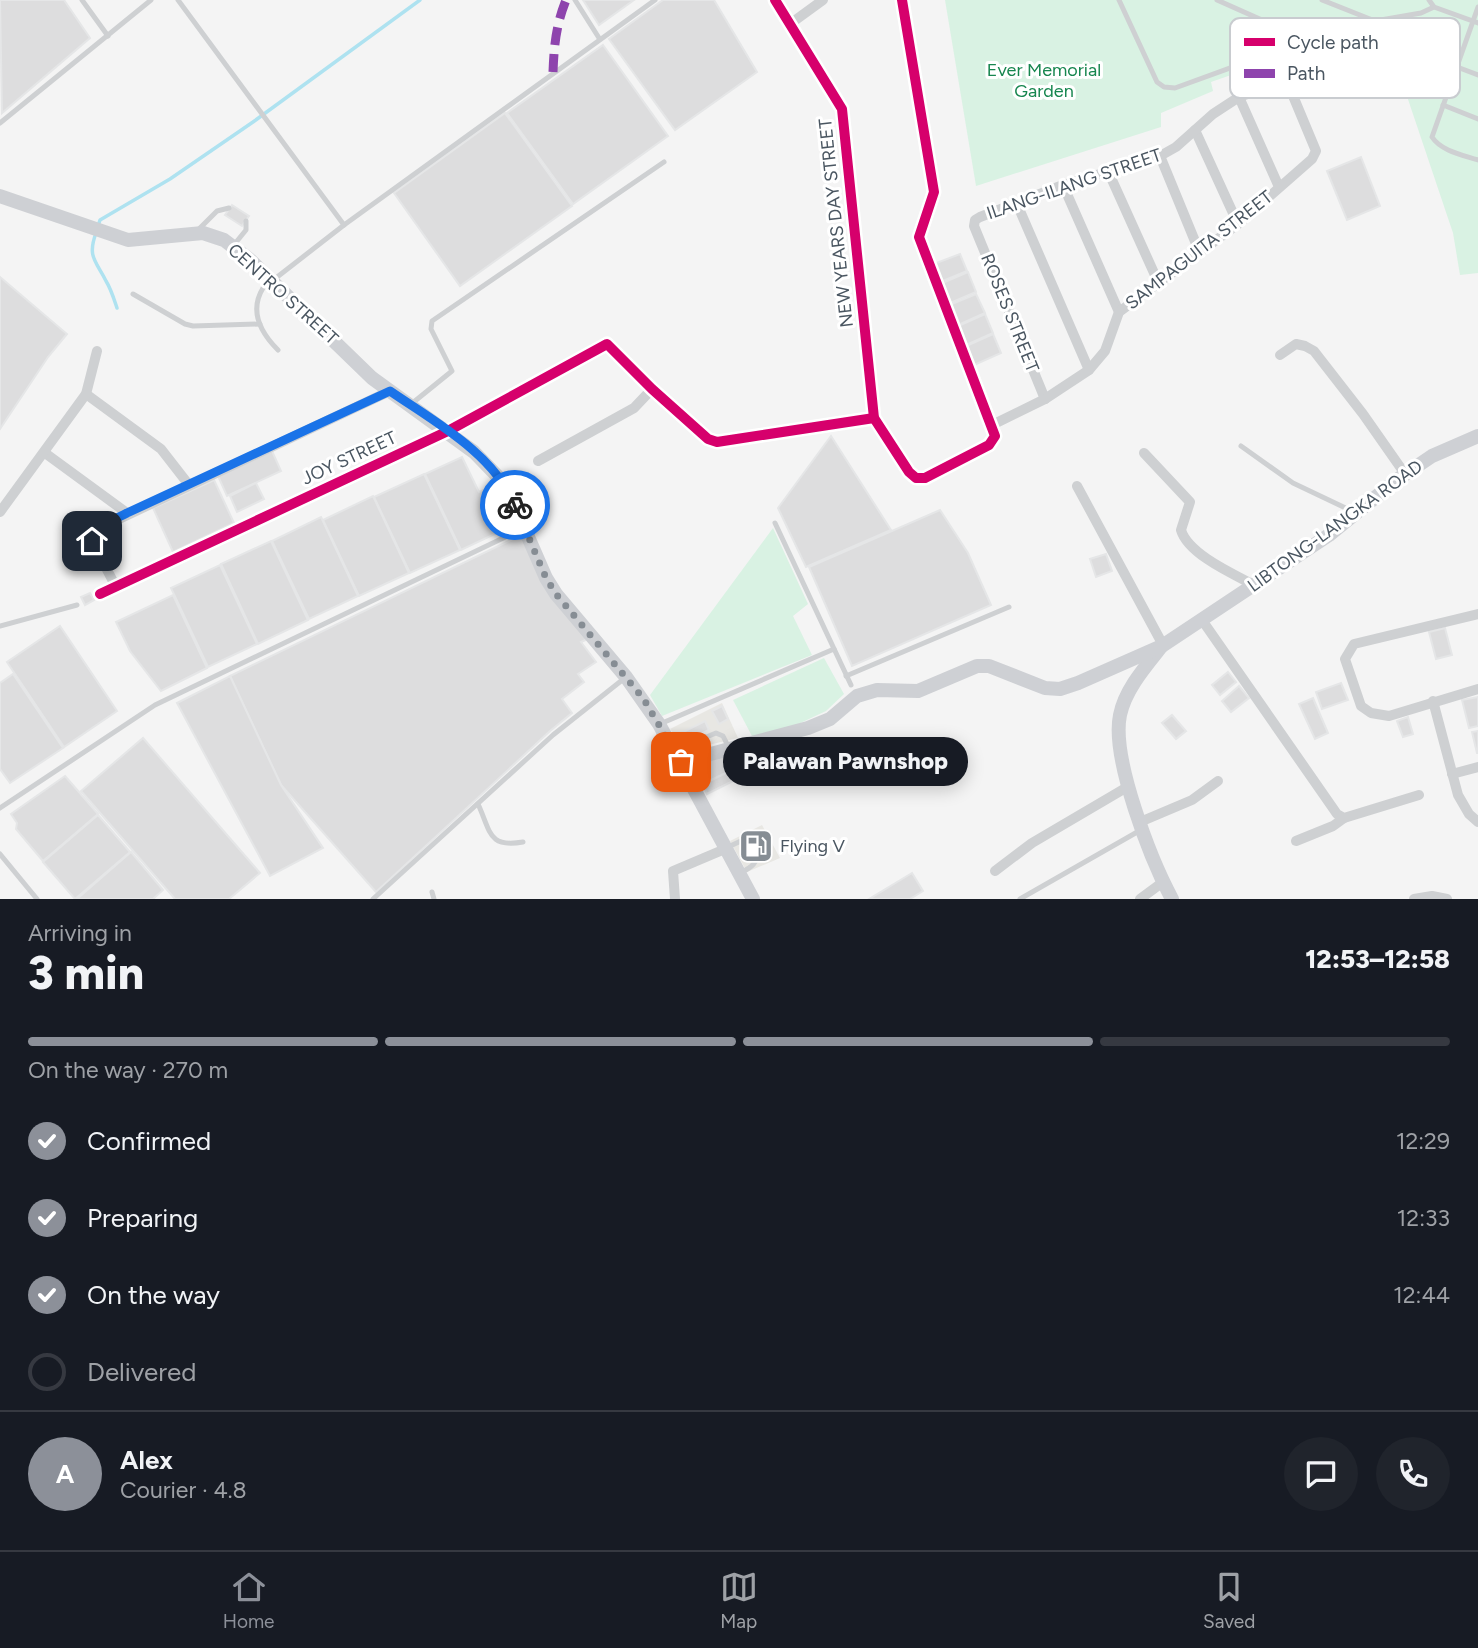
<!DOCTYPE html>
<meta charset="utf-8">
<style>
body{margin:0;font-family:Figtree,sans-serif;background:#20242c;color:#f1f3f6;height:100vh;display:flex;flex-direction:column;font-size:26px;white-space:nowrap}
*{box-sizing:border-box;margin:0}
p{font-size:23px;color:#9ea1a6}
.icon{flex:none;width:38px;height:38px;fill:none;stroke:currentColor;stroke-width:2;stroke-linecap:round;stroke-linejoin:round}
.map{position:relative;height:899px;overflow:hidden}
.panel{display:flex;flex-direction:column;background:#171b24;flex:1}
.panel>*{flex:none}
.pin{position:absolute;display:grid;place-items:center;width:60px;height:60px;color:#fff;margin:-30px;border-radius:14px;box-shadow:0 4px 10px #0006}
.courier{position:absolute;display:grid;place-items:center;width:70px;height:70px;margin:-35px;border:5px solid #1a73e8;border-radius:50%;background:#fff;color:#222;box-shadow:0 2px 9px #0007}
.bubble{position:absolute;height:49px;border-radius:24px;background:#171b24;box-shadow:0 4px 18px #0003;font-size:23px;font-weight:800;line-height:49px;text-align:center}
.headline em{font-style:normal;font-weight:800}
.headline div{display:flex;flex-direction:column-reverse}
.headline{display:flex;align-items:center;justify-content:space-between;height:119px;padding:0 28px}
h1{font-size:46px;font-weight:800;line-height:52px}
.bar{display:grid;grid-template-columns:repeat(4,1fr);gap:10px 7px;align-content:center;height:84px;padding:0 28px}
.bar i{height:9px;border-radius:5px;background:#363941}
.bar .active{background:#8c9099}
.bar p{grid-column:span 4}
.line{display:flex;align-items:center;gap:18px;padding:0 28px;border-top:2px solid #363941}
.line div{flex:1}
.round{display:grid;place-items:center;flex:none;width:74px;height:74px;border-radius:37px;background:#20242c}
ol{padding:0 28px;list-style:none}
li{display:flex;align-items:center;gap:21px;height:77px}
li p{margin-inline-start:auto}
li .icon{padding:7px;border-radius:50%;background:#8c9099;color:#fff;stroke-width:4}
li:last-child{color:#9ea1a6}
li i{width:38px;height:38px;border:4px solid #363941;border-radius:50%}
.dock{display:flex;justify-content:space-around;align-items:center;height:98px;border-top:2px solid #363941;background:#171b24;font-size:19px;color:#9ea1a6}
.dock a{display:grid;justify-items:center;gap:4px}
.dock .active{color:#8c9099}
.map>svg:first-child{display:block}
.commercial{fill:#e8e7e3}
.green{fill:#d9f2e3}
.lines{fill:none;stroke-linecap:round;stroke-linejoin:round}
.stream{stroke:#aee2f0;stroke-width:3.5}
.building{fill:#ddddde;stroke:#e5e6e7;stroke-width:2}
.lane{stroke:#ced0d2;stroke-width:5}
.street{stroke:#ced0d2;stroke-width:10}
.secondary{stroke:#ced0d4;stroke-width:14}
.quiet{stroke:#8e44ad;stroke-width:9;stroke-dasharray:18 9;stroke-linecap:butt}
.cycleway-casing{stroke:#fff;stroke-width:15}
.cycleway{stroke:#d6006c;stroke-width:10}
.done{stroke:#868d94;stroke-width:7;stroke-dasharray:0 12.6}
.route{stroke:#1a73e8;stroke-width:9}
.labels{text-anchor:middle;stroke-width:6;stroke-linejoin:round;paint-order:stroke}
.park-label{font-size:18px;fill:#17864f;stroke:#fff}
.street-label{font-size:18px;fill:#4a5661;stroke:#fff}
.poi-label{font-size:18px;fill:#4a5661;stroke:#fff;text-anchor:start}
.key{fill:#fff;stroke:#c9ccd0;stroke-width:2}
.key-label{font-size:19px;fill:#4a5661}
</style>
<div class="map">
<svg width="1478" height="899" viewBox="0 0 1478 899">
<rect width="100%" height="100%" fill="#f4f4f4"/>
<g class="commercial">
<polygon points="722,703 738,738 687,750 670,729"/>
<polygon points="762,825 780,858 747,872 730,841"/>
</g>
<g class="green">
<polygon points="945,0 1478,0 1478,273 1460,275 1453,233 1384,28 1329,41 1211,82 1213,91 1161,113 1161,127 976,186"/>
<polygon points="773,528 808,604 793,616 812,655 662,716 650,695"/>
<polygon points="824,658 844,694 826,711 794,726 753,738 733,700"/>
</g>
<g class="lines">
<g class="stream">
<polyline points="98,226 100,220 170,179 253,122 420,0"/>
<path d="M96,233C87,257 96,261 106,281C111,289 114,299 117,308"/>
</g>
</g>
<g class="building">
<polygon points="0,0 64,0 90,38 2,113"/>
<polygon points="583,0 634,0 599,25"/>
<polygon points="663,0 714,0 757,72 675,130 609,39"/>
<polygon points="603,45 668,136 573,204 507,113"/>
<polygon points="505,113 572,206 460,286 394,193"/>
<polygon points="1361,157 1380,206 1347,220 1327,171"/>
<polygon points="232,205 249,216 242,226 225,215"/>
<polygon points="960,254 967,271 938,283 931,265"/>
<polygon points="968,272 976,292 948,304 940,284"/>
<polygon points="0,277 67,334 48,357 0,429"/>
<polygon points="976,294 985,313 956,326 947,306"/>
<polygon points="985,314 993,333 964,346 956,327"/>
<polygon points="993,334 1001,353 972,366 964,347"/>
<polygon points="831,436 891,530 806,567 778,508"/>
<polygon points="272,451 281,471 227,496 218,476"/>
<polygon points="462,457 479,492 493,486 512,526 461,550 425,474"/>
<polygon points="424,474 460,550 410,573 374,497"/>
<polygon points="214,480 234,523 173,552 153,508"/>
<polygon points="256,483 264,499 237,512 230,496"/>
<polygon points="373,496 409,573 359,596 323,520"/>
<polygon points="940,510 968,553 991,605 852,666 809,567"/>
<polygon points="321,517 358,596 309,619 272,541"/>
<polygon points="523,534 590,638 581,642 596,662 578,674 584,682 562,699 572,713 550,731 376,892 281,785 230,676"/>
<polygon points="271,541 308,620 258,644 221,564"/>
<polygon points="1106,554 1112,571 1096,577 1090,559"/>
<polygon points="220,565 257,644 208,667 171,588"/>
<polygon points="90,593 94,600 85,605 81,597"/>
<polygon points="173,595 207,668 161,691 130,651 116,622"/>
<polygon points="60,626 117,711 64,747 7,662"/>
<polygon points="1445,628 1452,655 1436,659 1429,632"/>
<polygon points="1228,672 1236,682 1220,695 1212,685"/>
<polygon points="13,674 63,748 10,783 0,769 0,683"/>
<polygon points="230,676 281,785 323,848 270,876 177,703"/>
<polygon points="1341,683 1348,700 1322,709 1316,692"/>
<polygon points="1239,686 1249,698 1231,712 1222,701"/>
<polygon points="1478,697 1478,726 1469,728 1462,700"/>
<polygon points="1313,698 1328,733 1315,739 1299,704"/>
<polygon points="722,706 728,719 719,724 712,711"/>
<polygon points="1172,715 1186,731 1176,739 1162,723"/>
<polygon points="1408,717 1413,734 1403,737 1397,721"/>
<polygon points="705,721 709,730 687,741 683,732"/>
<polygon points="1478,731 1478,753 1477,753 1472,732"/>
<polygon points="143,738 260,873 229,899 175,899 81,791"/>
<polygon points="741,752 747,763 703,784 695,769 697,764"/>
<polygon points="747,763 751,772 707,794 703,784"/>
<polygon points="65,776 98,814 43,861 16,829 17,823 11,814"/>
<polygon points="98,815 130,852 75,899 43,862"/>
<polygon points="763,836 769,846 748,857 743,847"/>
<polygon points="131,852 163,890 153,899 77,899"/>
<polygon points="912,873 923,891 910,899 869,899"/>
</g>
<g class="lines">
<g class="lane">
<polyline points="82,0 108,36"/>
<polyline points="178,0 344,225"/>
<polyline points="575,0 599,38"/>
<polyline points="1119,0 1157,82 1164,87 1175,88 1307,40 1375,21 1421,13 1434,7"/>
<polyline points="1217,0 1307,40"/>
<polyline points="1322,0 1375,21"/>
<polyline points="1429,0 1434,7 1478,23"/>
<path d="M1478,7L1432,137C1441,151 1463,155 1478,160"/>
<polyline points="1457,67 1478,75"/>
<polyline points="1443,105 1478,119"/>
<polyline points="0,123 151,0"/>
<polyline points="199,229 217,211 229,208"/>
<polyline points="233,246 246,230 246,221"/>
<polyline points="133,294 185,324 193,326 260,324"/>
<path d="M278,350C260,332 249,311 263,288L344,225L655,0"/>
<polyline points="410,405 452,371 431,329 432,321 664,162"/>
<polyline points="1241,446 1293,483 1354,512"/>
<polyline points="775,523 851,685"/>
<polyline points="0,626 77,605"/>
<polyline points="846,676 1009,607"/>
<polyline points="660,724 834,649"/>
<polyline points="675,750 716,733 723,736 728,746"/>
<path d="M478,804C491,832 488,848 523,842"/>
<polyline points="0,808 155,705 524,528"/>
<polyline points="726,848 743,840 752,842"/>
<polyline points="0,854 37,899"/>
<path d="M742,872C752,867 757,863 758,852"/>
<polyline points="432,892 434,899"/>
<polyline points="373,899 553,735 626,677"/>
<polyline points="1020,899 1139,831"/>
</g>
<g class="street">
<polyline points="775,0 842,109 874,418 909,472 916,478 925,478 989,445 995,436 919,237 934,192 902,0"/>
<polyline points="790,24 823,0"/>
<polyline points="1239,97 1279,187"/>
<polyline points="1195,130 1238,224"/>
<polyline points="1160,156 1199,251"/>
<polyline points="1108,171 1159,284"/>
<polyline points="1063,185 1119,312"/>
<polyline points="1017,204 1089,370"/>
<polyline points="1280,355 1296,344 1305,346 1314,351 1363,414 1405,474"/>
<polyline points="86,394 161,449 189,485"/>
<polyline points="1045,399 974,226 975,220 980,217 1063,185 1160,156 1176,147 1213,114 1239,97 1324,66"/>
<polyline points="992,425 1045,399 1089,370 1105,351 1119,312 1238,224 1312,159 1316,151 1286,79"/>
<polyline points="45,453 127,513"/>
<path d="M1144,453L1190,502L1181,530C1188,554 1233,574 1254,585"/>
<polyline points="538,461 634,408 652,389"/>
<polyline points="1077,486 1163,645"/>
<polyline points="0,512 86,394 97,351"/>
<polyline points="116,587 92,541 94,533 100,528 390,391"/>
<polyline points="100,594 448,431 607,344 652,389 708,439 717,442 874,418"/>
<polyline points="1478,614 1354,644 1345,659 1361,706 1371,713 1389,716 1478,689"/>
<polyline points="1202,620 1337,814 1344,818 1419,795"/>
<polyline points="1433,701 1458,795 1469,814 1478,822"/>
<polyline points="1452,774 1478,767"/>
<polyline points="1140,822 1192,800 1218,781"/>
<polyline points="1296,841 1333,826 1344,818"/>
<polyline points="995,871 1032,843 1129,786"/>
<polyline points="675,899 673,871 725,849"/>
<polyline points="1140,899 1163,882"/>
<polyline points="1414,899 1432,896 1447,899"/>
</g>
<g class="secondary">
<polyline points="0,196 128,240 203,233 224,240 249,259 372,378 474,452 503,482 512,500 546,578 556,594 626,677 659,724 753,899"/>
<path d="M1161,647C1145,667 1125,690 1120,715C1111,758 1151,860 1172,899"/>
<polyline points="681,762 808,728 830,719 857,696 877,690 918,691 977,666 989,666 1045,688 1060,689 1078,683 1162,646 1329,535 1398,479 1432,456 1478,436"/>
</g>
<path class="quiet" d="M553,72C554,46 556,25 566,0"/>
<g class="cycleway-casing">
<g id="cycleway">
<polyline points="775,0 842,109 874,418 909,472 916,478 925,478 989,445 995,436 919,237 934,192 902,0"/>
<polyline points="100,594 448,431 607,344 652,389 708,439 717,442 874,418"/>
</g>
</g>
<use href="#cycleway" class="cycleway"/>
</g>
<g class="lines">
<polyline class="done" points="515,505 546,578 556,594 643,698 681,762"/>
<path class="route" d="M92,541C96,525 114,520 127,513L390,391C435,422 493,453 515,505"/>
</g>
<defs>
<g id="fuel-square" transform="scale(1.75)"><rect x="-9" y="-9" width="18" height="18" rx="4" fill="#868d94" stroke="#fff"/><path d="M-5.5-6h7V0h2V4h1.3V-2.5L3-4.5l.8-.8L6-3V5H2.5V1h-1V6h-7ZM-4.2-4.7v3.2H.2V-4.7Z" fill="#fff"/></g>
</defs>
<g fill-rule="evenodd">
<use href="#fuel-square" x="756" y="846"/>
</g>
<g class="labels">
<g class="park-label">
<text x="1044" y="76">Ever Memorial<tspan x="1044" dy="21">Garden</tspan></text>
</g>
<g class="street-label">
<text transform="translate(1074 184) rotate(-19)" y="6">ILANG-ILANG STREET</text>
<text transform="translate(836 223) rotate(-96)" y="6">NEW YEARS DAY STREET</text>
<text transform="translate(1199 250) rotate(-38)" y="6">SAMPAGUITA STREET</text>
<text transform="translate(283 294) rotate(42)" y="6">CENTRO STREET</text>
<text transform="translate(1010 313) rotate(68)" y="6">ROSES STREET</text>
<text transform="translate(349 458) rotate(-25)" y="6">JOY STREET</text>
<text transform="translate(1335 526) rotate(-36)" y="6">LIBTONG-LANGKA ROAD</text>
</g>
<g class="poi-label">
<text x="780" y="852">Flying V</text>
</g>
</g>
<rect x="1230" y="18" width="230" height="80" rx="10" class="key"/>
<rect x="1244" y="38" width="31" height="8" fill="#d6006c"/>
<rect x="1244" y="69" width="31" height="9" fill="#8e44ad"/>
<g class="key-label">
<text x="1287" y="49">Cycle path</text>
<text x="1287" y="80">Path</text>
</g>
</svg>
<div class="pin" style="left:681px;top:762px;background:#ea580c"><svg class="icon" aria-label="bag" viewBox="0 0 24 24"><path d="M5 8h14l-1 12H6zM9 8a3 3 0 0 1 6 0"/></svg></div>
<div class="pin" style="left:92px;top:541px;background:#1f2937"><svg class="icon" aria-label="home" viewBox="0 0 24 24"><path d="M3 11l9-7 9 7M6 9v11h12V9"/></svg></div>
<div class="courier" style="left:515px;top:505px"><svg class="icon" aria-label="bike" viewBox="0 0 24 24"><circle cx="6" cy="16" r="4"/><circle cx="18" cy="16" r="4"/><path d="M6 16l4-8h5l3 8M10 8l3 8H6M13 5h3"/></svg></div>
<div class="bubble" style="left:723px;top:737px;width:245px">Palawan Pawnshop</div>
</div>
<section class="panel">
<div class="headline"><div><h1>3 min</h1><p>Arriving in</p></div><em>12:53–12:58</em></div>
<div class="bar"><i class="active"></i><i class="active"></i><i class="active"></i><i></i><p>On the way · 270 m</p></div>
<ol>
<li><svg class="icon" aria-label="check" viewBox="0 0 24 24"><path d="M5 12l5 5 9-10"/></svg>Confirmed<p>12:29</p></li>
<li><svg class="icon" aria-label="check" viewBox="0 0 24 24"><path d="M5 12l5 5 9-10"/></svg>Preparing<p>12:33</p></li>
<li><svg class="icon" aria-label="check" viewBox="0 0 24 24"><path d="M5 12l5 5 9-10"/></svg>On the way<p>12:44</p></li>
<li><i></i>Delivered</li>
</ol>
<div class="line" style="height:126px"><b class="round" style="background:#8c9099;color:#fff">A</b><div><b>Alex</b><p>Courier · 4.8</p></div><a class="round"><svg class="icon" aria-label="chat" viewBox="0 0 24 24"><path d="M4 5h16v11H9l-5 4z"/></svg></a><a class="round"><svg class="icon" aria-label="phone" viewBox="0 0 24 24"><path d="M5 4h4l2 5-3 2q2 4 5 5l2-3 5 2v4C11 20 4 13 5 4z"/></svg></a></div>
</section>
<nav class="dock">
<a class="active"><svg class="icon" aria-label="home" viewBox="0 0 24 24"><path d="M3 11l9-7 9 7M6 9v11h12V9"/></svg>Home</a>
<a><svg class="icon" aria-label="map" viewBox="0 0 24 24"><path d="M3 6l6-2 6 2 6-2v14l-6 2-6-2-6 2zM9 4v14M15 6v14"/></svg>Map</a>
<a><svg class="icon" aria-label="saved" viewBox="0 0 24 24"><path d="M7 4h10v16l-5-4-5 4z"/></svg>Saved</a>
</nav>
